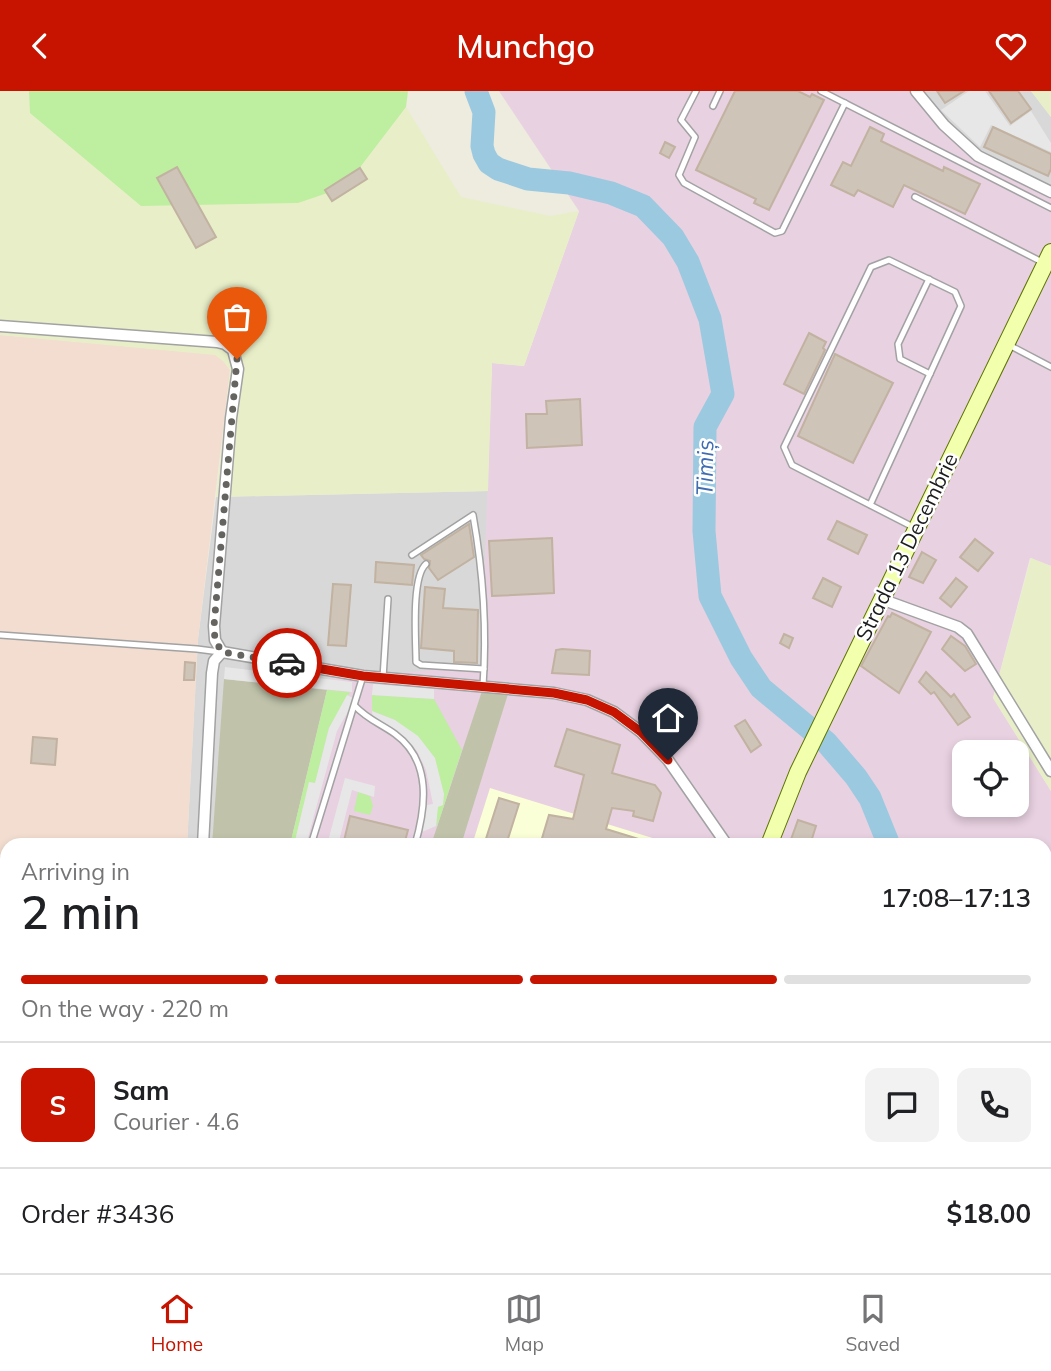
<!DOCTYPE html>
<meta charset="utf-8">
<style>
body{margin:0;font-family:Mulish,sans-serif;background:#f2f2f2;color:#202124;height:100vh;display:flex;flex-direction:column;font-size:26px;white-space:nowrap}
*{box-sizing:border-box;margin:0}
p{font-size:23px;color:#757577}
.icon{flex:none;width:38px;height:38px;fill:none;stroke:currentColor;stroke-width:2;stroke-linecap:round;stroke-linejoin:round}
.map{position:relative;flex:1;overflow:hidden}
.sheet{position:absolute;left:0px;top:747px;width:1052px;height:436px;display:flex;flex-direction:column;background:#fff;border-radius:21px 21px 0 0;box-shadow:0 4px 10px #0003}
.sheet>*{flex:none}
.fabs{position:absolute;left:952px;top:649px;display:grid;gap:14px}
.fabs a{display:grid;place-items:center;width:77px;height:77px;border-radius:14px;background:#fff;box-shadow:0 4px 10px #0003;font-size:35px}
.pin{position:absolute;display:grid;place-items:center;width:60px;height:60px;color:#fff;margin:-72px -30px;border-radius:50% 50% 50% 0;rotate:-45deg;box-shadow:0 0 7px #0007}
.pin .icon{rotate:45deg}
.courier{position:absolute;display:grid;place-items:center;width:70px;height:70px;margin:-35px;border:5px solid #c61400;border-radius:50%;background:#fff;color:#222;box-shadow:0 2px 9px #0007}
.overview em{font-style:normal;font-weight:600}
.overview div{display:flex;flex-direction:column-reverse}
.overview{display:flex;align-items:center;justify-content:space-between;height:119px;padding:0 21px}
h1{font-size:46px;font-weight:600;line-height:52px}
.bar{display:grid;grid-template-columns:repeat(4,1fr);gap:10px 7px;align-content:center;height:84px;padding:0 21px}
.bar i{height:9px;border-radius:5px;background:#e0e0e0}
.bar .selected{background:#c61400}
.bar p{grid-column:span 4}
.line{display:flex;align-items:center;gap:18px;padding:0 21px;border-top:2px solid #e0e0e0}
.line div{flex:1}
.round{display:grid;place-items:center;flex:none;width:74px;height:74px;border-radius:14px;background:#f2f2f2}
header{display:flex;justify-content:space-between;align-items:center;height:91px;padding:0 21px;background:#c61400;color:#fff;font-size:32px;font-weight:600}
.menu{display:flex;justify-content:space-around;align-items:center;height:98px;border-top:2px solid #e0e0e0;background:#fff;font-size:19px;color:#757577}
.menu a{display:grid;justify-items:center;gap:4px}
.menu .selected{color:#c61400}
.map>svg:first-child{display:block}
.residential{fill:#d9d8d8}
.industrial{fill:#e8d1e1;fill-rule:evenodd}
.education{fill:#fbffd7}
.military{fill:#f2ddd0}
.construction{fill:#c0c3aa}
.farmland{fill:#e8efc8}
.grass{fill:#beee9f}
.parking{fill:#e7e7e7}
.lines{fill:none;stroke-linecap:round;stroke-linejoin:round}
.river{stroke:#9bc9e0;stroke-width:23}
.building{fill:#cec4b8;stroke:#c1b2a1;stroke-width:2}
.lane-casing{stroke:#a2a2a2;stroke-width:8}
.street-casing{stroke:#a2a2a2;stroke-width:13}
.secondary-casing{stroke:#5c7400;stroke-width:18}
.lane{stroke:#fff;stroke-width:5}
.street{stroke:#fff;stroke-width:10}
.secondary{stroke:#f2ffac;stroke-width:16}
.done{stroke:#656460;stroke-width:7;stroke-dasharray:0 12.6}
.route{stroke:#c61400;stroke-width:9}
.labels{text-anchor:middle;stroke-width:5;stroke-linejoin:round;paint-order:stroke}
.street-label{font-size:21px;fill:#1b1b1b;stroke:#fff}
.water-label{font-size:23px;font-style:italic;fill:#406db2;stroke:#fff}
</style>
<header><svg class="icon" aria-label="back" viewBox="0 0 24 24"><path d="M15 5l-7 7 7 7"/></svg>Munchgo<svg class="icon" aria-label="heart" viewBox="0 0 24 24"><path d="M12 20l-8-8c-3-5 5-10 8-4 3-6 11-1 8 4z"/></svg></header>
<div class="map">
<svg width="1051" height="1182" viewBox="0 0 1051 1182">
<rect width="100%" height="100%" fill="#eeebdf"/>
<g class="residential">
<polygon points="922,0 1031,0 1051,26 1051,96 984,63 947,31"/>
<polygon points="488,400 481,579 330,588 290,754 187,754 198,548 216,406"/>
<polygon points="0,766 7,767 7,1176 658,1176 656,1182 0,1182"/>
</g>
<path class="industrial" d="M499,0H922L947,31L984,63L1051,96V475L1030,467L993,607L1051,700V1182H656L658,1176H1045V754H290L330,588L445,578L481,579L492,272L524,275L579,120ZM964,662H1017V714H964Z"/>
<polygon class="education" points="490,697 672,753 472,754"/>
<polygon class="military" points="0,244 215,263 224,271 230,279 198,548 187,754 7,754 7,767 0,766"/>
<g class="construction">
<polygon points="224,588 327,599 290,754 212,754"/>
<polygon points="482,600 508,603 461,754 431,754"/>
</g>
<g class="farmland">
<polygon points="0,0 29,0 30,22 345,96 406,16 461,106 550,125 579,120 524,275 492,272 488,400 216,406 230,279 224,271 215,264 0,244"/>
<polygon points="1032,0 1051,0 1051,26 1031,0"/>
<polygon points="1031,467 1051,475 1051,700 993,607"/>
</g>
<g class="grass">
<polygon points="29,0 408,0 406,16 345,96 298,112 141,115 30,22"/>
<polygon points="327,599 350,601 329,637 315,693 309,692 294,754 290,754"/>
<polygon points="372,604 434,608 462,659 437,736 435,667 395,629 372,620"/>
<polygon points="358,701 370,705 373,715 370,724 354,720"/>
<polygon points="0,780 7,781 7,940 5,963 0,963"/>
<polygon points="156,1176 417,1176 421,1182 156,1182"/>
</g>
<g class="parking">
<polygon points="969,0 985,0 1010,35 1031,20 1051,52 1051,61 991,34 980,56 941,19"/>
<polygon points="225,576 352,591 352,601 224,588"/>
<polygon points="373,593 434,598 434,608 372,604"/>
<polygon points="347,604 355,608 337,640 306,754 294,754 309,691 315,692 329,637"/>
<polygon points="372,620 395,629 418,645 435,667 444,703 443,714 438,716 436,735 422,741 427,714 433,713 426,679 417,660 394,640 373,629"/>
<polygon points="345,687 375,695 374,706 352,699 338,754 327,754"/>
</g>
<g class="lines">
<g class="river">
<polyline points="476,0 484,21 482,55 484,63 489,72 498,78 528,88 569,92 611,102 643,115 673,146 688,171 710,228 723,303 705,336 704,440 710,505 741,567 761,597 826,651 856,686 870,707 889,754"/>
<polyline points="1045,952 1051,959"/>
</g>
</g>
<g class="building">
<polygon points="735,0 798,0 810,6 812,3 824,9 769,119 754,112 756,108 696,79"/>
<polygon points="937,0 964,0 945,12"/>
<polygon points="989,0 1018,0 1031,18 1011,32"/>
<polygon points="870,36 884,43 881,50 943,80 944,76 980,93 965,123 904,94 893,116 858,99 854,105 831,94 843,71 851,75"/>
<polygon points="993,36 1051,63 1051,78 1048,85 984,56"/>
<polygon points="665,51 675,56 669,67 660,62"/>
<polygon points="177,76 216,146 196,157 157,87"/>
<polygon points="360,77 367,88 332,110 325,99"/>
<polygon points="809,242 826,251 823,257 825,259 804,303 784,293"/>
<polygon points="835,263 893,292 853,372 798,345"/>
<polygon points="580,308 582,354 527,357 526,323 547,323 546,310"/>
<polygon points="837,430 867,444 858,463 828,448"/>
<polygon points="469,433 474,466 438,489 429,477 430,470 424,468 421,464"/>
<polygon points="552,447 554,502 492,505 489,450"/>
<polygon points="975,448 993,462 978,480 960,466"/>
<polygon points="922,461 936,469 923,492 909,486"/>
<polygon points="376,471 414,474 412,494 375,491"/>
<polygon points="823,487 841,496 832,516 813,507"/>
<polygon points="956,487 967,496 951,516 940,507"/>
<polygon points="333,493 351,494 346,555 328,554"/>
<polygon points="425,496 445,498 443,517 478,519 477,572 454,571 454,560 421,557"/>
<polygon points="892,522 931,541 899,602 861,575 888,525 890,526"/>
<polygon points="784,543 793,547 789,557 780,552"/>
<polygon points="951,545 965,555 976,573 965,580 942,558"/>
<polygon points="562,558 590,560 589,584 552,582 556,559"/>
<polygon points="185,571 195,572 194,589 184,589"/>
<polygon points="926,581 951,606 954,603 970,626 958,634 934,601 931,603 919,591"/>
<polygon points="745,629 761,654 751,661 735,635"/>
<polygon points="567,638 620,654 612,682 655,694 661,702 653,730 633,725 634,720 612,717 606,738 652,752 651,754 540,754 549,724 573,728 584,684 555,675"/>
<polygon points="33,646 57,648 55,674 31,672"/>
<polygon points="499,707 519,713 506,754 484,754"/>
<polygon points="350,725 408,739 404,754 343,754"/>
<polygon points="798,729 816,735 810,754 789,754"/>
</g>
<g class="lines">
<g class="lane-casing">
<g id="lane">
<polyline points="696,0 681,29 695,46 679,84 684,92 775,142 782,140 845,12"/>
<polyline points="821,0 1051,117"/>
<polyline points="713,15 720,0"/>
<polyline points="915,106 1042,171"/>
<polyline points="929,188 898,253 900,268 930,283"/>
<polyline points="1009,254 1051,276"/>
<polyline points="870,414 961,215 955,201 889,169 871,176 784,356 792,374 915,437"/>
<path d="M412,464L473,424C483,480 487,539 483,595"/>
<path d="M426,473C411,486 416,550 416,571L421,574L484,578"/>
<polyline points="0,544 197,558 220,561"/>
<polyline points="383,587 388,508"/>
<path d="M355,615C367,628 381,633 395,643C432,670 426,716 415,754"/>
<polyline points="311,754 363,585"/>
<polyline points="880,1176 902,1182"/>
</g>
</g>
<g class="street-casing">
<g id="street">
<polyline points="916,0 944,34 978,65 1051,101"/>
<polyline points="0,235 217,251 225,253 233,259 238,278 231,327 214,535 215,549 222,561"/>
<polyline points="881,508 958,536 967,543 1051,680"/>
<polyline points="222,561 363,585 554,602 587,609 614,621 641,641 668,669 727,754"/>
<polyline points="203,754 212,582 214,570 222,561"/>
<polyline points="0,774 7,775"/>
<polyline points="0,1148 7,1149"/>
<polyline points="51,1182 52,1176"/>
</g>
</g>
<g class="secondary-casing">
<g id="secondary">
<polyline points="769,754 798,681 1051,161"/>
<polyline points="637,1182 638,1176"/>
</g>
</g>
<use href="#lane" class="lane"/>
<use href="#street" class="street"/>
<use href="#secondary" class="secondary"/>
</g>
<g class="lines">
<polyline class="done" points="237,268 214,535 215,549 222,561 287,572"/>
<polyline class="route" points="287,572 363,585 554,602 587,609 614,621 641,641 668,669"/>
</g>
<g class="labels">
<g class="street-label">
<text transform="translate(907 456) rotate(-64)" y="7">Strada 13 Decembrie</text>
</g>
<g class="water-label">
<text transform="translate(705 377) rotate(-89)" y="8">Timiș</text>
</g>
</g>
</svg>
<div class="fabs">
<a><svg class="icon" aria-label="locate" viewBox="0 0 24 24"><circle cx="12" cy="12" r="6"/><path d="M12 2v4M12 18v4M2 12h4M18 12h4"/></svg></a>
</div>
<div class="pin" style="left:237px;top:268px;background:#ea580c"><svg class="icon" aria-label="bag" viewBox="0 0 24 24"><path d="M5 8h14l-1 12H6zM9 8a3 3 0 0 1 6 0"/></svg></div>
<div class="pin" style="left:668px;top:669px;background:#1f2937"><svg class="icon" aria-label="home" viewBox="0 0 24 24"><path d="M3 11l9-7 9 7M6 9v11h12V9"/></svg></div>
<div class="courier" style="left:287px;top:572px"><svg class="icon" aria-label="car" viewBox="0 0 24 24"><path d="M5 17H2v-5l4-1 3-4h7l3 4 3 1v5h-3M9 17h6M6 11h13"/><circle cx="7" cy="17" r="2"/><circle cx="17" cy="17" r="2"/></svg></div>
<section class="sheet">
<div class="overview"><div><h1>2 min</h1><p>Arriving in</p></div><em>17:08–17:13</em></div>
<div class="bar"><i class="selected"></i><i class="selected"></i><i class="selected"></i><i></i><p>On the way · 220 m</p></div>
<div class="line" style="height:126px"><b class="round" style="background:#c61400;color:#fff">S</b><div><b>Sam</b><p>Courier · 4.6</p></div><a class="round"><svg class="icon" aria-label="chat" viewBox="0 0 24 24"><path d="M4 5h16v11H9l-5 4z"/></svg></a><a class="round"><svg class="icon" aria-label="phone" viewBox="0 0 24 24"><path d="M5 4h4l2 5-3 2q2 4 5 5l2-3 5 2v4C11 20 4 13 5 4z"/></svg></a></div>
<div class="line" style="height:91px"><div>Order #3436</div><b>$18.00</b></div>
</section>
</div>
<nav class="menu">
<a class="selected"><svg class="icon" aria-label="home" viewBox="0 0 24 24"><path d="M3 11l9-7 9 7M6 9v11h12V9"/></svg>Home</a>
<a><svg class="icon" aria-label="map" viewBox="0 0 24 24"><path d="M3 6l6-2 6 2 6-2v14l-6 2-6-2-6 2zM9 4v14M15 6v14"/></svg>Map</a>
<a><svg class="icon" aria-label="saved" viewBox="0 0 24 24"><path d="M7 4h10v16l-5-4-5 4z"/></svg>Saved</a>
</nav>
